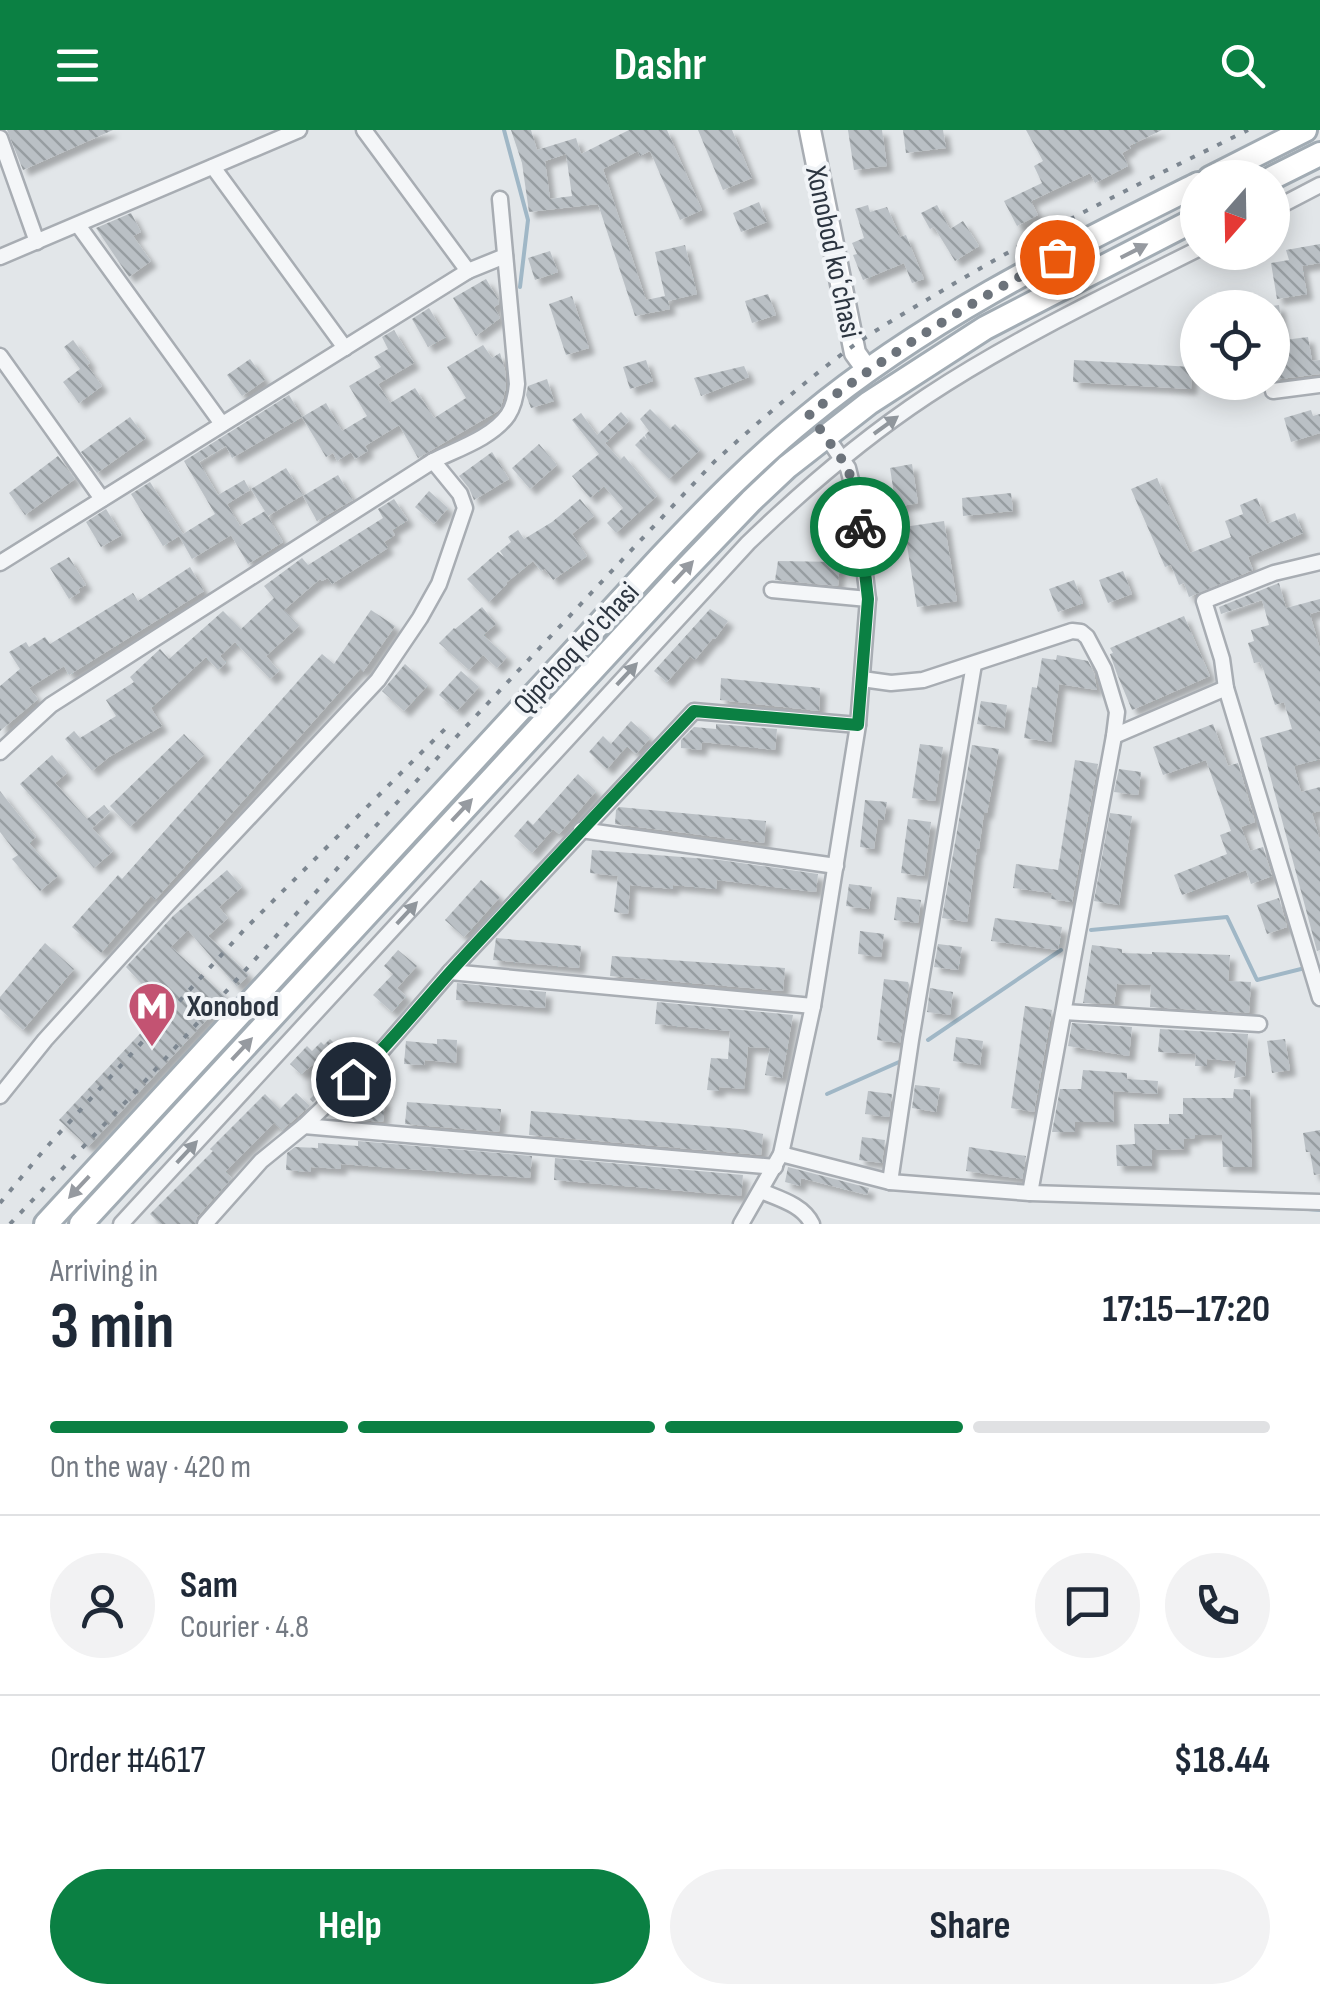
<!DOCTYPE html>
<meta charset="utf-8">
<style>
body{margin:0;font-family:"Sofia Sans Condensed",sans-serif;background:#f2f2f3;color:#1f2937;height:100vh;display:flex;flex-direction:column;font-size:38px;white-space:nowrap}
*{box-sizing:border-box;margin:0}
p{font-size:32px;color:#747a83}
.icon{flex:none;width:55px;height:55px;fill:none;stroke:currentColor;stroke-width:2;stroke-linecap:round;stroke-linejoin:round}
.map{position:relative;height:1094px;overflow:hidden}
.panel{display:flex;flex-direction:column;background:#fff;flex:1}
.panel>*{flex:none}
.needle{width:65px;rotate:200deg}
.fabs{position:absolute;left:1180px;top:30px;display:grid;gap:20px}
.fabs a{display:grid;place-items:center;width:110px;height:110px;border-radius:50%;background:#fff;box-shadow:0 5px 25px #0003;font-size:50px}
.pin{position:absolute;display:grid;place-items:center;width:85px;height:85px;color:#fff;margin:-42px;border:5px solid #fff;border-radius:50%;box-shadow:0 2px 10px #0007}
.courier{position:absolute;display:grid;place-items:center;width:100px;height:100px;margin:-50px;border:8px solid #0b8043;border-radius:50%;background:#fff;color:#222;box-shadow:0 2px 12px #0007}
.overview em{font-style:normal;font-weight:700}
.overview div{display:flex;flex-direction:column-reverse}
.overview{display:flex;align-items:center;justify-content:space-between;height:170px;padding:0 50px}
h1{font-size:65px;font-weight:700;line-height:75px}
.bar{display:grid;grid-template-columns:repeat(4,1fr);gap:15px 10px;align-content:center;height:120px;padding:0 50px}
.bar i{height:12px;border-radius:8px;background:#e0e1e3}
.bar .on{background:#0b8043}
.bar p{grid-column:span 4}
.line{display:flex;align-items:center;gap:25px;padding:0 50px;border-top:2px solid #e0e1e3}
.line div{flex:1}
.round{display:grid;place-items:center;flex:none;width:105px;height:105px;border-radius:52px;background:#f2f2f3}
.primary-button{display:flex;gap:20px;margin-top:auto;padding:20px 50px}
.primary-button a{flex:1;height:115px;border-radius:60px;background:#0b8043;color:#fff;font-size:40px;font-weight:700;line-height:115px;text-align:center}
.primary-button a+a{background:#f2f2f3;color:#1f2937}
header{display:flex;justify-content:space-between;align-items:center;height:130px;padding:0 50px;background:#0b8043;color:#fff;font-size:45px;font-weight:700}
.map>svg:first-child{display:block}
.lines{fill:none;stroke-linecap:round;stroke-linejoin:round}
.stream{stroke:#a0b7c6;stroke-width:4}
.building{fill:url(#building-back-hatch);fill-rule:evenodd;filter:url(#shadow)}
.street-casing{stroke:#a8adb3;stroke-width:19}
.secondary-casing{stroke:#a8adb3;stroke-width:25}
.primary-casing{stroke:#a2acb4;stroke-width:28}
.street{stroke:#f4f6f8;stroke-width:14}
.secondary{stroke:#fff;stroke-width:20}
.primary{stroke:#fff;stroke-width:22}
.rail{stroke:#7d8791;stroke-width:4;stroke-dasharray:5 10;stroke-linecap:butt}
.oneway{fill:#969aa0}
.oneway2{fill:#90969c}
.done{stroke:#6c737b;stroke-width:10;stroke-dasharray:0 18}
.route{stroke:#0b8043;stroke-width:12}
.labels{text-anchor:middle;stroke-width:8;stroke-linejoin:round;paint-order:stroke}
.street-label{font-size:30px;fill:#2c3540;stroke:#f1f4f7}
.poi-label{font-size:30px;font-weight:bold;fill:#2c3540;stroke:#f1f4f7;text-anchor:start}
</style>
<header><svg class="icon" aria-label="menu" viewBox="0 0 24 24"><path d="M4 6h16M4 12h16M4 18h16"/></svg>Dashr<svg class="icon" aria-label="search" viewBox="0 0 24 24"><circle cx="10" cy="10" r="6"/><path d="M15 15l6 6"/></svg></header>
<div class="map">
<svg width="1320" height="1094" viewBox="0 0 1320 1094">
<defs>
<pattern id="building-back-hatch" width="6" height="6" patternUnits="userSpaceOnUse" patternTransform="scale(2.5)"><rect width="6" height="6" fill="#bac0c5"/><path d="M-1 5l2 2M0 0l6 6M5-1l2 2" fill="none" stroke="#979da1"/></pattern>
<filter id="shadow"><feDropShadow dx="6" dy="6" stdDeviation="2.5" flood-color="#0004"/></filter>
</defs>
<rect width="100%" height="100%" fill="#e2e6e9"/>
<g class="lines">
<g class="stream">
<polyline points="504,0 528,90 520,157"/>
<polyline points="1091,800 1227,787 1257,850 1305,838"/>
<polyline points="928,910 1061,820"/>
<polyline points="827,964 899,932"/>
<polyline points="1296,1078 1320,1080"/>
</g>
</g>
<g class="building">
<polygon points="7,0 113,0 23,40"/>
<path d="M511,0H531L537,20L576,8L581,24L629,0H667L702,80L680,90L650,21L640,26L638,21L603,39L646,170L665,166L655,122L685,115L697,164L668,171L670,179L635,186L598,74L529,82L522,33ZM566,24L572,66L550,69L545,31Z"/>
<polygon points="698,0 732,0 752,48 723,60"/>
<polygon points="848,0 882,0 887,36 854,40"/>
<polygon points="903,0 943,0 946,18 906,23"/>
<polygon points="1026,0 1162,0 1129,16 1131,18 1122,23 1128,36 1095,53 1090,43 1031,71 1038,85 1017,96 1004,71 1042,53 1034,36 1043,31"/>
<polygon points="759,72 767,92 741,102 733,83"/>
<polygon points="868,75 870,82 887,77 900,107 906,105 924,149 912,153 904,133 863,150 853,125 857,124 852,113 864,108 855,79"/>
<polygon points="937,75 950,99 963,91 979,116 955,131 934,97 930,99 921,83"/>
<polygon points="131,83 141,102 133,106 151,131 129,147 96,98"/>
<polygon points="1320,114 1320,133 1302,136 1307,164 1277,169 1271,133 1289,130 1286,120"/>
<polygon points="550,121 558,142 535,150 528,128"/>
<polygon points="486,149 498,169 499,174 494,177 500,188 476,206 453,168"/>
<polygon points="768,164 776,185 752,193 745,171"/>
<polygon points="572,166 589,218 566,225 549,174"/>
<polygon points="1279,175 1284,210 1308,207 1312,231 1320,230 1320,244 1272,250 1272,176"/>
<polygon points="429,178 446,207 428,217 412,189"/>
<polygon points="394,200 414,233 378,254 390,273 415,258 434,288 466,268 447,237 483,215 492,228 500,223 505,240 506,257 501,277 498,281 418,328 399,295 365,316 368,321 355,329 351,322 337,331 333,323 326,327 302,287 326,273 342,301 367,286 349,256 381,237 374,227 388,219 382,207"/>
<polygon points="73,210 90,233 87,235 102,256 79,273 63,252 80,239 64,217"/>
<polygon points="250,229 265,250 242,266 227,245"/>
<polygon points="646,230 653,251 630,259 623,237"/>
<polygon points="1074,230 1192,237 1191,259 1073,252"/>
<polygon points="744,236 749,247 701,266 694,248"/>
<polygon points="547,249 554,271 531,278 526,265 528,256"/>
<polygon points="289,265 302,287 232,328 226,316 199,332 218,365 244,350 250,360 227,374 240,396 265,381 283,412 248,434 231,405 192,429 179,406 163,416 131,364 150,352 183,404 215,384 184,331"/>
<polygon points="650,279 670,299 675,294 700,320 669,349 635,315 644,306 647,310 645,305 649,301 640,289"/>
<polygon points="1311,280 1313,286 1320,284 1320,303 1291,312 1284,288"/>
<polygon points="621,282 629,291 605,313 620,330 624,326 657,366 616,403 607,393 623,378 604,356 590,368 572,346 599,324 572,290 581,283 597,305"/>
<polygon points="130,287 146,308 97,343 81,322"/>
<polygon points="539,314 557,335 530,359 512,338"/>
<polygon points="492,322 509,349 474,370 469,358 459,346"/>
<polygon points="58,326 75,349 25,385 9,363"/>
<polygon points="912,334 918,373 896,377 890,338"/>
<polygon points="286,338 303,365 268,386 251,359"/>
<polygon points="338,345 353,370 317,391 303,366"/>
<polygon points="1157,348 1190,423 1231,407 1225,391 1243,384 1240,375 1257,368 1267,394 1295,383 1303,403 1248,427 1253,440 1189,467 1184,453 1179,455 1171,435 1165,437 1131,359"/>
<polygon points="429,361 448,378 434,394 415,377"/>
<polygon points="1011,363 1013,381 963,386 962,368"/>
<polygon points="394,369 408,390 392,400 395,405 384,412 388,418 332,454 328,448 322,451 320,449 284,480 299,496 266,526 279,541 270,549 235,512 220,526 226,533 218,540 206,527 151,578 162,596 109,627 92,641 65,609 74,601 80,608 116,586 106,570 134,552 130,547 160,519 169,529 223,481 241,499 274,468 264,456 302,428 308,435 383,388 378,379"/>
<polygon points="580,369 594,386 572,404 587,426 553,450 545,439 541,441 533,431 506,453 507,454 489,472 467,449 498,422 504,427 500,421 511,412 508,407 518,400 524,409 552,392"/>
<polygon points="106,379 122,405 101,417 86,392"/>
<polygon points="944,391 957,471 917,477 904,397"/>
<polygon points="69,427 86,455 78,459 80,462 69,469 50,438"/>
<polygon points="778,431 840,432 838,456 775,450"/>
<polygon points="190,437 204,461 69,545 64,536 29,558 38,569 0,601 0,556 20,539 9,522 26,512 29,517 45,507 50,514 133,463 138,471"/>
<polygon points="1123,441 1132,464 1108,473 1099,450"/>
<polygon points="1074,450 1083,473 1058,482 1049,459"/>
<polygon points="1279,453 1286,478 1320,469 1320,481 1310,484 1320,519 1320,629 1294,636 1301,662 1320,657 1320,681 1312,683 1320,710 1320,820 1317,821 1260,608 1292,599 1284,572 1275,575 1264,541 1260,532 1254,533 1248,513 1254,511 1251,500 1269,495 1262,470 1221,484 1219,477"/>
<polygon points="482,477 496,494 483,505 507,527 497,538 483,525 469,540 439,513 454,498 455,499"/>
<polygon points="710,479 728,491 715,509 713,508 695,530 690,526 667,552 654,541"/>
<polygon points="371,480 395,496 363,542 360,539 155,770 151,766 101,823 72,797 118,745 122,749 322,524 334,534"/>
<polygon points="1184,486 1210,546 1132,580 1117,544 1110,524 1113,523 1110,518"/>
<polygon points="1057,525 1088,531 1094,543 1097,560 1059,554 1051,612 1024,608 1032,557 1037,558 1042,528 1056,530"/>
<polygon points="405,534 428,555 404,581 382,561"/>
<polygon points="461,541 479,557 457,581 439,565"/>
<polygon points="721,548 820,558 819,581 720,570"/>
<polygon points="981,571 1007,575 1004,598 977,594"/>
<polygon points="631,591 650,608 636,624 627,616 607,639 589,622 603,606 611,614"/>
<polygon points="716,594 777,599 775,620 702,612 701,620 681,618 681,610 694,597 716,599"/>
<polygon points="1213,594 1228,636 1238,633 1255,692 1241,697 1250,721 1263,717 1272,746 1251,754 1246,740 1182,765 1174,745 1227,724 1220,705 1231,701 1206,630 1163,645 1153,617"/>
<polygon points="184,604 204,625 130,697 110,676"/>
<polygon points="920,614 943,617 935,671 912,668"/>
<polygon points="972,615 999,619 987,683 984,683 979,719 977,718 967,792 942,788"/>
<polygon points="52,625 67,643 55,653 87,689 104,675 110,682 92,698 113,721 94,738 20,654"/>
<polygon points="1075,630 1098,634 1072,772 1051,769 1052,763 1013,758 1016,734 1058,740"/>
<polygon points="1119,639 1141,642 1138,665 1114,662"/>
<polygon points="578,644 596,661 559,704 553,699 532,723 514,706 528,690 533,695"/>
<polygon points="0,661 36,707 29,713 58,746 40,761 12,729 18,725 0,702"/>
<polygon points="865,670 887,672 884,690 878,689 874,719 860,717"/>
<polygon points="619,677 766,691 764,713 615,694 616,680"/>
<polygon points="1110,683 1132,686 1119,775 1094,771"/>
<polygon points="908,689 931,692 924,746 901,743"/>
<polygon points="592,720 720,730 818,744 816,762 717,750 716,759 673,755 673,759 630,755 628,784 614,782 618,746 590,743"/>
<polygon points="227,740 242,757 219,777 228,788 208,806 249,845 237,857 188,800 171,817 227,868 88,1017 59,990 164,878 126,837 173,786"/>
<polygon points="481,750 500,767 464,807 445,790"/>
<polygon points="849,754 872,757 869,779 846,776"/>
<polygon points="897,767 921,770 918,793 894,790"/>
<polygon points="1279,768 1287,797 1267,804 1257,775"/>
<polygon points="995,788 1062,797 1058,820 991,811"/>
<polygon points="860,801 884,804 881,827 858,824"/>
<polygon points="496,808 581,816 579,838 493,830"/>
<polygon points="45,813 74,839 23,900 0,879 0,867"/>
<polygon points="938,814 962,817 958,840 934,837"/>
<polygon points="1092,815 1122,819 1122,823 1152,824 1152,822 1230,825 1228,851 1251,852 1249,883 1150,877 1151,855 1117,854 1114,874 1083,873"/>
<polygon points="398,820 417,836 397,858 406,866 392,882 373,865 393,844 384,836"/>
<polygon points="612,826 785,838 783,861 610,846"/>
<polygon points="884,849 908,852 909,855 900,913 877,910"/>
<polygon points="457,853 546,862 545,878 456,870"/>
<polygon points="930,858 953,862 950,885 927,882"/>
<polygon points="657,872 793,885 782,948 765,945 770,918 748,917 744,959 719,957 719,961 707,960 711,928 728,929 730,901 655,894"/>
<polygon points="1025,876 1052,880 1034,982 1011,978"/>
<polygon points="1072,893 1132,897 1129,926 1068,916"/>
<polygon points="1160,899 1248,904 1245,946 1234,948 1236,931 1207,929 1207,936 1195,936 1196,924 1158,922"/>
<polygon points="956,907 983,911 980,935 953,931"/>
<polygon points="330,909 347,926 355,918 362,925 313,972 310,969 335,944 320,929 301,944 290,934 307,916 312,921 321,912 324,915"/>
<polygon points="437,909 457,910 456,933 425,930 424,935 404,934 406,911 437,914"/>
<polygon points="1285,909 1290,940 1272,943 1267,911"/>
<polygon points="1083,940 1127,943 1127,949 1158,951 1157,964 1113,961 1114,992 1075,992 1075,1002 1052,1002 1060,959 1081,959"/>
<polygon points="915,955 940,958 936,982 912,978"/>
<polygon points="1234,959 1250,960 1252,1037 1223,1037 1222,1005 1195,1005 1195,1008 1184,1009 1184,1019 1152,1020 1152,1036 1117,1036 1116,1015 1135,1014 1134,994 1169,994 1169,984 1183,984 1183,968 1233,968"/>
<polygon points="868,961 892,964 889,987 865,984"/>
<polygon points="296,963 310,976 282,1000 274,993 225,1042 232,1048 197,1087 195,1094 160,1094 150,1084 213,1021 210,1019 265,964 280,979"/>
<polygon points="360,968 385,970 383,992 359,990"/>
<polygon points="407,972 501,979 499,1002 405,994"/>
<polygon points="531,981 740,999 763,1004 761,1025 529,1005"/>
<polygon points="1320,1000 1320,1044 1314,1045 1310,1022 1306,1022 1303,1003"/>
<polygon points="862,1007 885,1010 882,1033 859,1030"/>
<polygon points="358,1011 532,1026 530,1048 341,1034 341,1039 311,1037 311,1042 286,1040 287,1023 295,1017 318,1018 318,1013 358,1016"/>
<polygon points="969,1017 1026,1026 1022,1049 966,1041"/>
<polygon points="555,1028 743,1045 741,1066 554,1050"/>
<polygon points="788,1037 869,1058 867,1065 801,1048 800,1056 785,1052"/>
</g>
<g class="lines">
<g class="street-casing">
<g id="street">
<polyline points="364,0 468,141"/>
<polyline points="0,8 37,112"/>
<polyline points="213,37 345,218"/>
<polyline points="1272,80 1320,55"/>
<polyline points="78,95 222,294"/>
<polyline points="0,127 299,0"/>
<polyline points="0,226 102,369"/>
<polyline points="1273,261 1320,255"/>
<polyline points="1320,432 1274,443 1204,471 1222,529 1226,558 1320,868"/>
<polyline points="0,433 468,141 505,126"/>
<polyline points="772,460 868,469"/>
<path d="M862,549L891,553L923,550L1072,501L1081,502L1087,507L1104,539L1117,582L1114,606C1085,758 1059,911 1030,1063"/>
<polyline points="1114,606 1226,558"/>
<path d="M0,622L51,575L433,331C457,319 492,308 508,285C514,276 516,265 517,254L500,69"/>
<polyline points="581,700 836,736"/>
<polyline points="450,842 813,876"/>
<polyline points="1064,882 1259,894"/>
<polyline points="0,966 45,910 168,774 378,550 420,488 439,454 465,378 460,364 433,331"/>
<polyline points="304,996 775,1037"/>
<polyline points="781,1024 890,1052 1030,1063 1320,1072"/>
<polyline points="890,1052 911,910 974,534"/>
<path d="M761,1061C780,1069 803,1075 812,1094"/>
<path d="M121,1094L748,413C804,359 862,309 927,266C1012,210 1106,165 1198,119"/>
<polyline points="205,1094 261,1031 304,996 377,926 450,842 694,581 858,595"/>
<polyline points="741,1094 781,1024 813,876 858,595 868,469 856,370 848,338 826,306"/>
</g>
</g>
<g class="secondary-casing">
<polyline id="secondary" points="810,0 855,223 868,241"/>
</g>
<g class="primary-casing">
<g id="primary">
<polyline points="1210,48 1305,0"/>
<polyline points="1272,48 1320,24"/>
<path d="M46,1094L659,429C706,379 754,330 807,287C924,190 1062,122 1198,54"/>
<polyline points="81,1094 682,443 751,371 787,337 869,273 985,198 1198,88"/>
</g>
</g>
<use href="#street" class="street"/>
<use href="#secondary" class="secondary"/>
<use href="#primary" class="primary"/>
<g class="rail">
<polyline points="0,1073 44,1020 245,799 445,599"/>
<path d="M10,1094L136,961L459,604L714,332C755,295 797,258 842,224C874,200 910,180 945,159C1043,100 1145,51 1248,0"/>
</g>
</g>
<defs><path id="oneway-solid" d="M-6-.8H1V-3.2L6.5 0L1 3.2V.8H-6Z" transform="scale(2.5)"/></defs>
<g class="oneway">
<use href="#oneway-solid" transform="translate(1134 121) rotate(-27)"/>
<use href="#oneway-solid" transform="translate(683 442) rotate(-47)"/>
<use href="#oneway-solid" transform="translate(462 680) rotate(-47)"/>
<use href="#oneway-solid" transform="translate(242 919) rotate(-47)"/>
<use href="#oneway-solid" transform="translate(79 1057) rotate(133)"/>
</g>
<g class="oneway2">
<use href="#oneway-solid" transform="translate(886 295) rotate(-36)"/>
<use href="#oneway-solid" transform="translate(627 544) rotate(-47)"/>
<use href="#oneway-solid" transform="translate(407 783) rotate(-47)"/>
<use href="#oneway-solid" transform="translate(187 1022) rotate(-47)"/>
</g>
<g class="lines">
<path class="done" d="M860,397L856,370L848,338L809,284C888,225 969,172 1057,127"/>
<path class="route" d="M353,949C392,912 425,869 462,829C539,746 616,663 694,581L858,595L868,469L860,397"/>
</g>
<defs>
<g id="metro-pin" transform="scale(2.5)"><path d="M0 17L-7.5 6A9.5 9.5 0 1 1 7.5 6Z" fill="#c35372" stroke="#f1f4f7"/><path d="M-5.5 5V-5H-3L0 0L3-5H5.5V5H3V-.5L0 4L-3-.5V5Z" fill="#fff"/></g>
</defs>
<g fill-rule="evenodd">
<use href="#metro-pin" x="152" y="876"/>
</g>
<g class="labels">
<g class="street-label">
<text transform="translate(834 122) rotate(78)" y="10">Xonobod koʻchasi</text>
<text transform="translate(576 518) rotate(-47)" y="10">Qipchoq ko'chasi</text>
</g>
<g class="poi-label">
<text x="187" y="886">Xonobod</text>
</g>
</g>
</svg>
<div class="fabs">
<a><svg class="needle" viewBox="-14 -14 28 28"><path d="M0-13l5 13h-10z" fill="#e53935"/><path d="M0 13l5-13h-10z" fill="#747a83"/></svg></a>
<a><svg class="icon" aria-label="locate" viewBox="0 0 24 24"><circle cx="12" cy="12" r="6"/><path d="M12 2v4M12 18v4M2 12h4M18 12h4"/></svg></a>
</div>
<div class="pin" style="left:1057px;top:127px;background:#ea580c"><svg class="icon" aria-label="bag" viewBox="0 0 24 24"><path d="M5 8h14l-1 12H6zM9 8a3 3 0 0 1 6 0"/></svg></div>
<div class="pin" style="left:353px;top:949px;background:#1f2937"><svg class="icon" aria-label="home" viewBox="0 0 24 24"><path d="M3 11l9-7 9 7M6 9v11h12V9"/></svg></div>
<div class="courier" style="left:860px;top:397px"><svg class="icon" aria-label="bike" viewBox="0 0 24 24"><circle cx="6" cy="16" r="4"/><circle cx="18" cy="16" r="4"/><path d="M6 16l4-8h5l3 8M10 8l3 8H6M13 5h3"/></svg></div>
</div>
<section class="panel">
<div class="overview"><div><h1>3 min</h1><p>Arriving in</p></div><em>17:15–17:20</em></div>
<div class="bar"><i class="on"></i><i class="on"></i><i class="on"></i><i></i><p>On the way · 420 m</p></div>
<div class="line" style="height:180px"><a class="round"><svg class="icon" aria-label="person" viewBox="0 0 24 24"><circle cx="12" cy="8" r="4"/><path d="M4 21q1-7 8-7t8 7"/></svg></a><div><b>Sam</b><p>Courier · 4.8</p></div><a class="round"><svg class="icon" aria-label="chat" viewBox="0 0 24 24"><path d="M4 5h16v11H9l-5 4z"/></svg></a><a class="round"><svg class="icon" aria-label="phone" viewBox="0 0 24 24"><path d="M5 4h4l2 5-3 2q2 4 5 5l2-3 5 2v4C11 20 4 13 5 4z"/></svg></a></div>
<div class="line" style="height:130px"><div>Order #4617</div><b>$18.44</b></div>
<div class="primary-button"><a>Help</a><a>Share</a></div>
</section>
